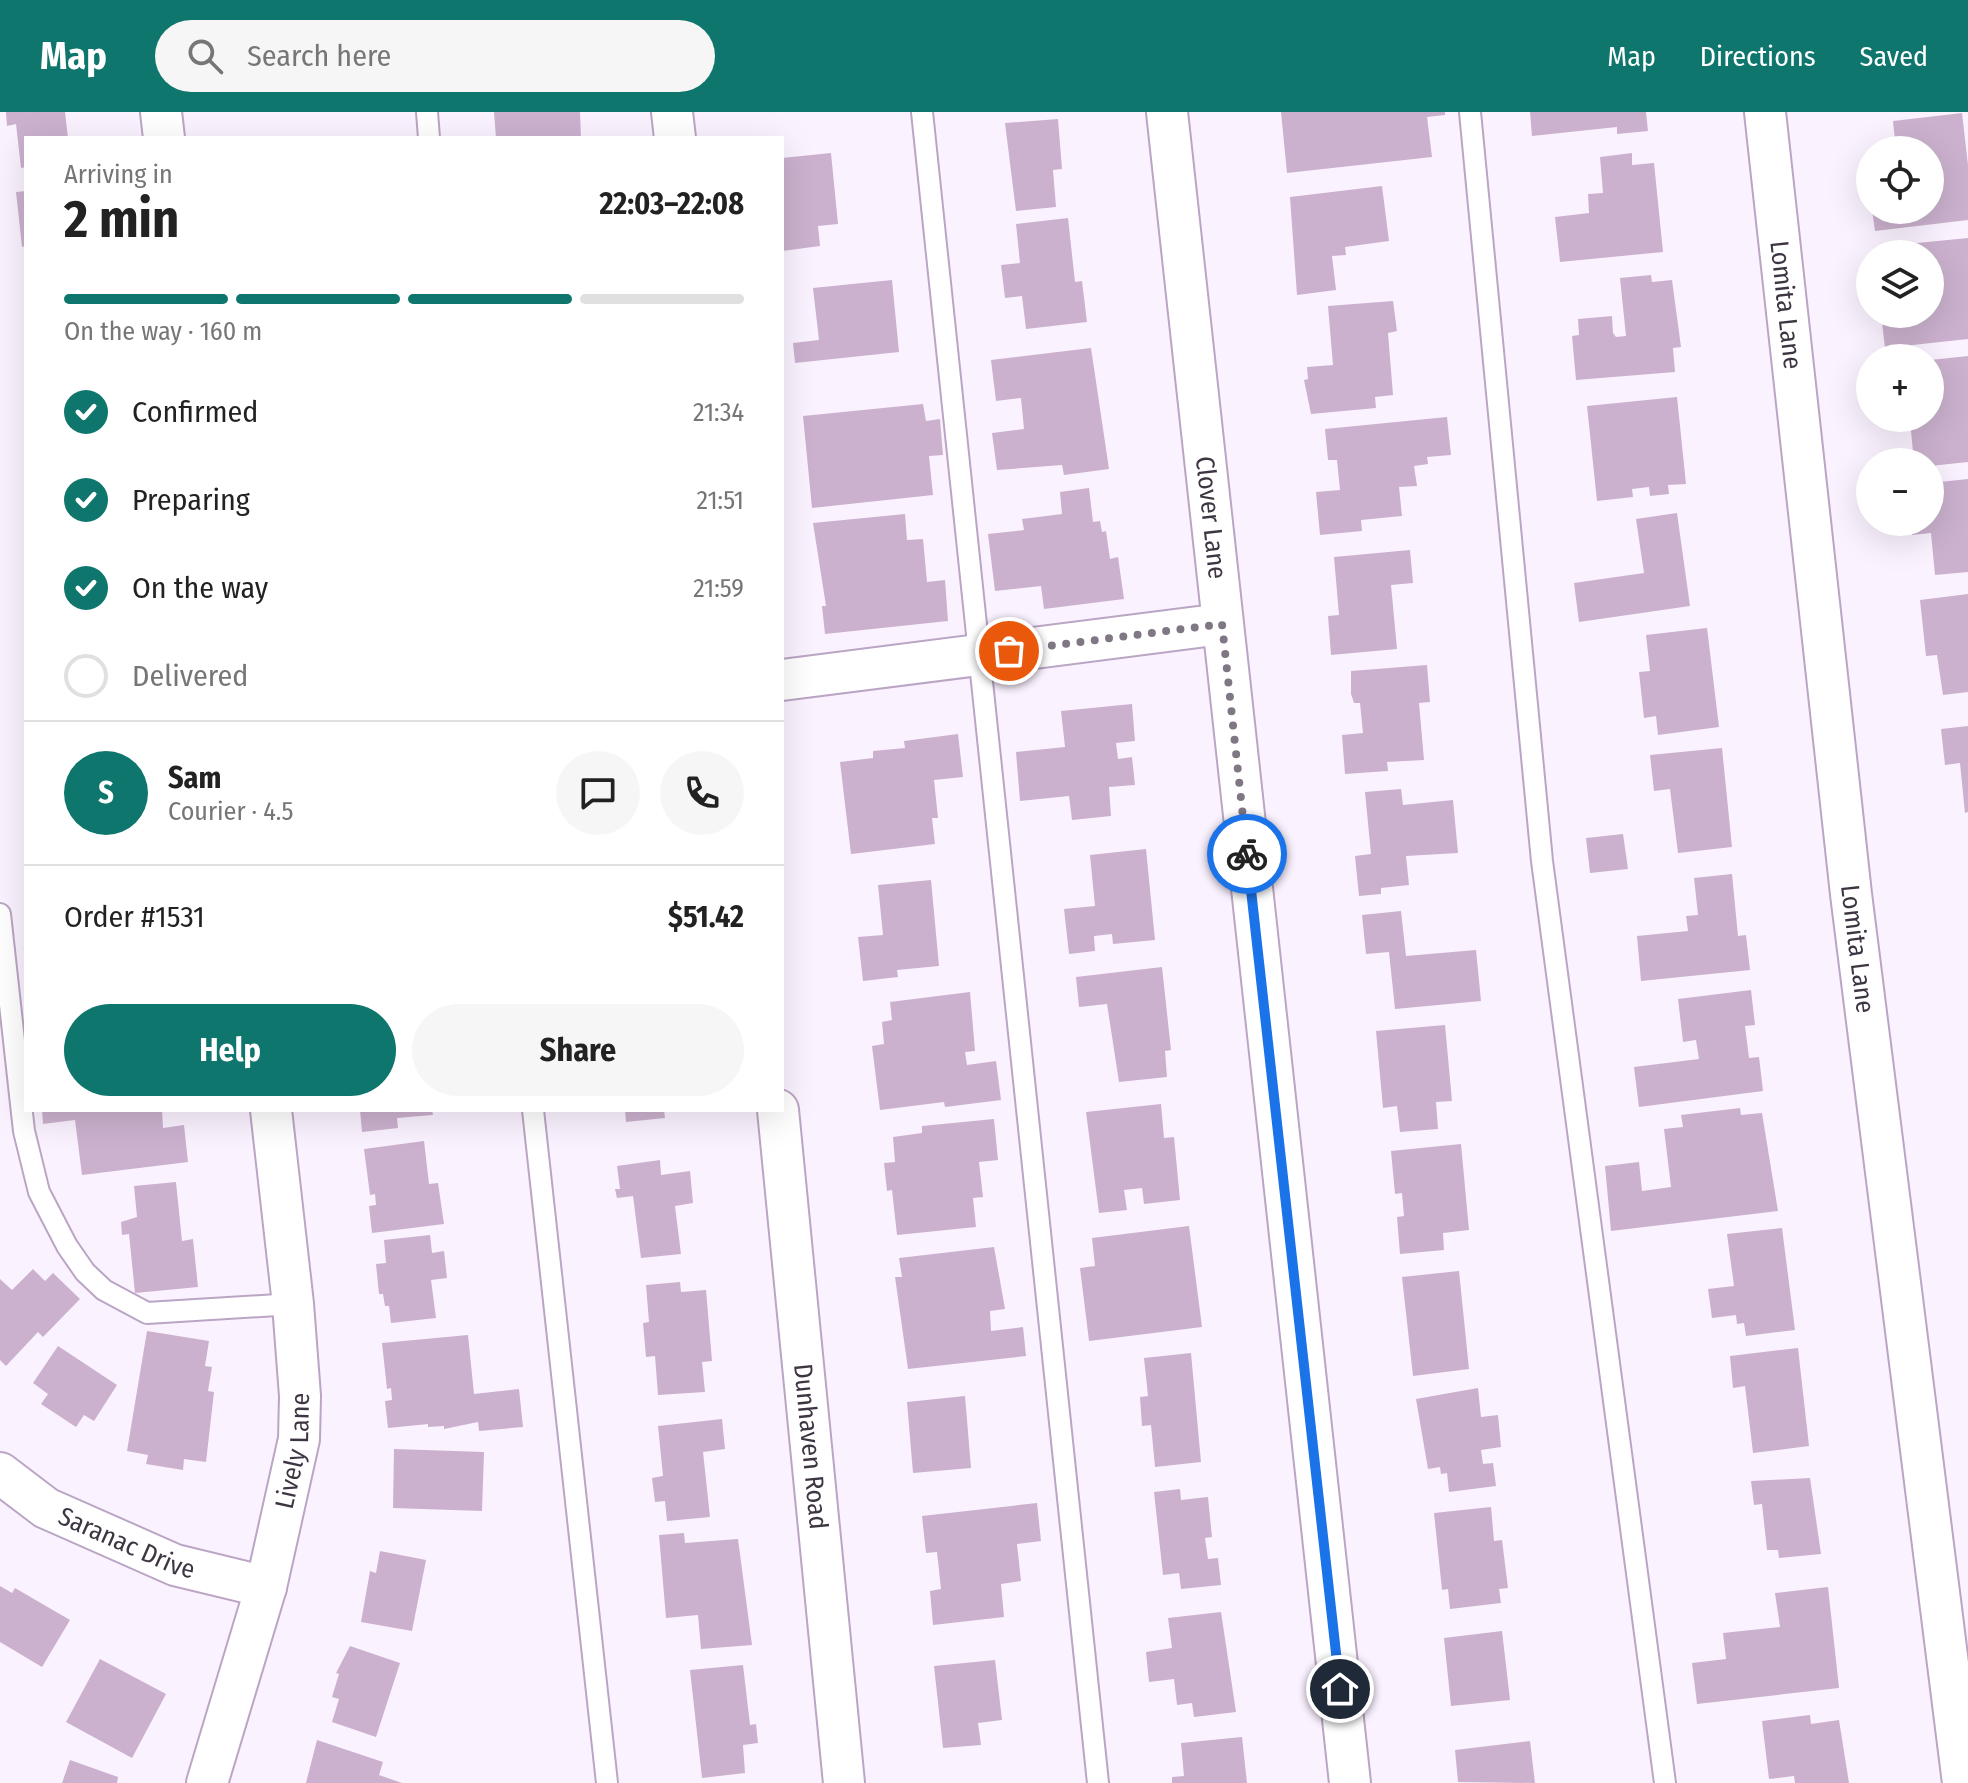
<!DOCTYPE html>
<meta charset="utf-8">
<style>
body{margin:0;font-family:"Fira Sans Condensed",sans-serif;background:#f6f6f6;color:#222;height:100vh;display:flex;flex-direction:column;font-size:30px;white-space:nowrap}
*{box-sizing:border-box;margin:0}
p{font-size:26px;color:#767676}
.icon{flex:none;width:44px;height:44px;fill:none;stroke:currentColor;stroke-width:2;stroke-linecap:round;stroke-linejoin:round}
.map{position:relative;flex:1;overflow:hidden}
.drawer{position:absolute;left:24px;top:24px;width:760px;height:976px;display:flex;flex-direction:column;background:#fff;border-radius:0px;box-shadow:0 8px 32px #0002}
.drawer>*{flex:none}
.fabs{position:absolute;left:1856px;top:24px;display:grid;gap:16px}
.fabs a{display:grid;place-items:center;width:88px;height:88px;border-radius:50%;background:#fff;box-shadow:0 8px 32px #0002;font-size:40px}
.pin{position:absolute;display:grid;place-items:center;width:68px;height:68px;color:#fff;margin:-34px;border:4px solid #fff;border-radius:50%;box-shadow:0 2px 8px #0007}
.courier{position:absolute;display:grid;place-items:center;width:80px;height:80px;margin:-40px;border:6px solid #1a73e8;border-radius:50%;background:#fff;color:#222;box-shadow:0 2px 10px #0007}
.head em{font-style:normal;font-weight:700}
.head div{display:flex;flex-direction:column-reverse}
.head{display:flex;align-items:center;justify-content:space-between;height:136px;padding:0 40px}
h1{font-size:52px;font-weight:700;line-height:60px}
.bar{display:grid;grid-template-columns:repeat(4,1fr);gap:12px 8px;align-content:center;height:96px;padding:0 40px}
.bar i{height:10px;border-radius:6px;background:#e0e0e0}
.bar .selected{background:#0f766e}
.bar p{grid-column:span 4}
.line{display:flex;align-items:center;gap:20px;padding:0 40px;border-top:2px solid #e0e0e0}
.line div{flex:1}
.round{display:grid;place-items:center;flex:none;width:84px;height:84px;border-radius:42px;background:#f6f6f6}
ol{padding:0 40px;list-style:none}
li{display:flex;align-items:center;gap:24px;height:88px}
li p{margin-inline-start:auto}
li .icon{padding:8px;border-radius:50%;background:#0f766e;color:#fff;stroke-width:4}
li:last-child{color:#767676}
li i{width:44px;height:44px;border:4px solid #e0e0e0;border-radius:50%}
.action{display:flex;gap:16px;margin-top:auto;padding:16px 40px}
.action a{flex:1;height:92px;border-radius:48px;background:#0f766e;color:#fff;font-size:32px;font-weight:700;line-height:92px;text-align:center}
.action a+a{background:#f6f6f6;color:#222}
header{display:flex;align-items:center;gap:48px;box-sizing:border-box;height:112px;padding:0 40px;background:#0f766e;color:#fff}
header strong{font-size:38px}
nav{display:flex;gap:44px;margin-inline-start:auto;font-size:28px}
.search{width:560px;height:72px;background:#f6f6f6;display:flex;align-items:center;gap:20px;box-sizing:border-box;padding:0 28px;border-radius:44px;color:#767676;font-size:30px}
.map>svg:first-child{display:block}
.building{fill:#cbb1ce}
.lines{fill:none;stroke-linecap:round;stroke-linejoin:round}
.service-casing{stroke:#bba5c4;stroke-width:24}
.minor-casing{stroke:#bba5c4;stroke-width:44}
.service{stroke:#fff;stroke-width:20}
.minor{stroke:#fff;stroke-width:40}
.done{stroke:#807784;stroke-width:8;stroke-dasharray:0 14.4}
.route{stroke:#1a73e8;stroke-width:10}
.labels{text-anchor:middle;stroke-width:6;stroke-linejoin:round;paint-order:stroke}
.street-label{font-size:26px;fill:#3e3542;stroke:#fbf2ff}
</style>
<header>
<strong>Map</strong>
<div class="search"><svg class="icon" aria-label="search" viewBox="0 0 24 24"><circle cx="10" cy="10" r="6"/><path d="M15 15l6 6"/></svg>Search here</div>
<nav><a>Map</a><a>Directions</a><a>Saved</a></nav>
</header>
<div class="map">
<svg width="1968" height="1671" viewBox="0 0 1968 1671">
<rect width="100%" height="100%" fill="#fbf2ff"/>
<g class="building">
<polygon points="6,0 65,0 68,26 26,26 26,55 21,56 16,12 7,14"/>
<polygon points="494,0 580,0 581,26 496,26"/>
<polygon points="1281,0 1445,0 1445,3 1427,5 1432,45 1287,61"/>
<polygon points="1530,0 1646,0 1648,19 1617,22 1617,15 1532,24"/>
<polygon points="1962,1 1968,53 1968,108 1875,119 1872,98 1930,98 1930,38 1896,38 1893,9"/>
<polygon points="1058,7 1062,57 1053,58 1056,95 1016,99 1005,11"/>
<polygon points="831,41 838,112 818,114 820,134 782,139 782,46"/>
<polygon points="1632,41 1632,53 1654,51 1663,140 1560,150 1555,105 1589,101 1588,82 1603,81 1600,45"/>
<polygon points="1382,74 1389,129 1345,135 1346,143 1332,144 1336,178 1297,183 1290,85"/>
<polygon points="26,79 26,134 22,135 16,80"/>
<polygon points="1068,106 1075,170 1082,169 1087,210 1026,217 1022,184 1005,186 1001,153 1020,151 1016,112"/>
<polygon points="1968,126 1968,227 1885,236 1881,202 1930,202 1930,142 1898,142 1897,133"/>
<polygon points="1651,163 1652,170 1672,168 1681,235 1673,236 1675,260 1576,268 1572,224 1579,223 1578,207 1612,204 1613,221 1616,225 1626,224 1620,166"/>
<polygon points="892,168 899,240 795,251 793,231 819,228 813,176"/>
<polygon points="1393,189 1397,219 1388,221 1393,283 1375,285 1376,296 1311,302 1304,268 1308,267 1307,255 1333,253 1328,194"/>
<polygon points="1091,236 1109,357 1064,363 1062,353 997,358 992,321 1024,317 1021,286 996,289 991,248"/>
<polygon points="1968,244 1968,350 1930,354 1930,350 1914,350 1910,309 1901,309 1900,306 1930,306 1930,248"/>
<polygon points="1677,285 1686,372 1668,373 1669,382 1650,384 1649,375 1632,377 1633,385 1597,389 1587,294"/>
<polygon points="923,292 926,309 940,307 943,343 929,344 933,383 812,396 803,304"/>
<polygon points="1447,305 1451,343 1427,345 1428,352 1414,354 1417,374 1399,375 1402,404 1361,408 1362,419 1320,423 1316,380 1340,378 1337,348 1328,348 1325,317"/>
<polygon points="1968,367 1968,460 1935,463 1931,421 1912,423 1910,410 1930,410 1930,371"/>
<polygon points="1089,376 1093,410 1100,409 1102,420 1106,419 1110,447 1118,445 1124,487 1044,497 1041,474 995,479 988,422 1024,418 1022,407 1062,402 1060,380"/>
<polygon points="1677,401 1690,494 1579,510 1574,471 1644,461 1636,407"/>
<polygon points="905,402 907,428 923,427 927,470 945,468 948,509 825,522 822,494 826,494 813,411"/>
<polygon points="1410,438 1413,471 1391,473 1397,537 1331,543 1328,504 1339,503 1334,445"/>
<polygon points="1968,482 1968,580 1943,583 1937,543 1926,544 1920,488"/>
<polygon points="1707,516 1719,615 1658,623 1656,604 1644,606 1639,560 1650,559 1646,523"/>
<polygon points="1427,553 1430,590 1419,591 1424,648 1387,650 1388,659 1345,662 1342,623 1363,621 1360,591 1354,591 1351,582 1351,559"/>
<polygon points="1132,592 1135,629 1116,631 1118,647 1132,645 1135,673 1109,675 1111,704 1072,708 1069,684 1020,689 1016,640 1065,635 1061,599"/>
<polygon points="1968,614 1968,700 1965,701 1960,651 1945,653 1941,617"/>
<polygon points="958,622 963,665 934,668 938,706 932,706 935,732 851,742 840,650 873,646 873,639 905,636 904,629"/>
<polygon points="1722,636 1732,735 1678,741 1670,677 1654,679 1650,643"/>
<polygon points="1401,677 1403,693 1453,688 1458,741 1406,744 1409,773 1381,776 1381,782 1359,784 1355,744 1371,742 1365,680"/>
<polygon points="1623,722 1628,757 1590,761 1586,726"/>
<polygon points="1146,737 1155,828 1113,832 1112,822 1094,824 1095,839 1069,842 1064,797 1095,794 1090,743"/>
<polygon points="1732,762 1738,824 1746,823 1750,858 1641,869 1637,824 1688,819 1686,804 1698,803 1694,766"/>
<polygon points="931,768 939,854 897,858 898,865 863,869 858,825 883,823 878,773"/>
<polygon points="1401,799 1406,844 1476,838 1481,889 1395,897 1389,840 1366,842 1362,803"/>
<polygon points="1162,855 1171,938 1165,939 1167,965 1119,970 1107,892 1079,895 1076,865"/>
<polygon points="1751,878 1755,913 1745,914 1749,946 1759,945 1763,979 1639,995 1634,955 1699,947 1696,928 1683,930 1678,887"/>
<polygon points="970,880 975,939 965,940 967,953 996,949 1001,988 945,995 944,990 880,998 872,934 884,932 882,910 892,908 890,890"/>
<polygon points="1445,913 1452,989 1436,990 1438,1017 1400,1020 1397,994 1383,996 1376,919"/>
<polygon points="1161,992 1164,1026 1174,1025 1180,1088 1144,1092 1142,1076 1124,1078 1127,1098 1099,1101 1086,1000"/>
<polygon points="1740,996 1741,1003 1762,1001 1778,1099 1611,1119 1605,1054 1639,1050 1642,1079 1671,1075 1664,1017 1683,1015 1681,1003"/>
<polygon points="42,998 162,998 163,1016 184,1013 188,1050 82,1063 75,1008 43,1012"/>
<polygon points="360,998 432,998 433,1003 397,1006 398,1016 362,1020"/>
<polygon points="625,998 664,998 665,1006 626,1010"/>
<polygon points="994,1007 998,1048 979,1050 983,1085 973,1086 976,1115 897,1123 892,1078 887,1079 884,1051 895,1050 893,1025 922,1021 922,1014"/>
<polygon points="424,1029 429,1072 438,1071 444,1112 372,1121 369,1094 376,1093 375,1082 370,1083 364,1037"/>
<polygon points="1461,1032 1469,1118 1443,1121 1444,1138 1400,1142 1397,1105 1404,1104 1402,1081 1395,1082 1391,1039"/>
<polygon points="660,1048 661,1063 690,1059 693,1091 675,1094 681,1142 641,1146 633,1084 617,1086 615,1077 620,1077 617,1054"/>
<polygon points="176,1070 182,1129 193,1127 198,1175 135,1181 129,1122 122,1123 121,1110 137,1105 134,1074"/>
<polygon points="1189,1114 1202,1215 1089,1229 1080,1156 1095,1154 1092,1126"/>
<polygon points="1782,1116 1795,1218 1746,1224 1744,1211 1737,1212 1736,1203 1712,1206 1708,1177 1734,1174 1727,1122"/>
<polygon points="430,1123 432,1141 444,1139 447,1166 431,1168 436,1206 391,1211 389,1194 385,1194 383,1182 379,1182 376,1152 386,1151 384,1128"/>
<polygon points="994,1135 1005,1197 990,1199 991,1219 1023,1215 1026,1244 908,1257 895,1165 902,1165 899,1146"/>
<polygon points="33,1157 45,1169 53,1161 80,1187 43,1225 38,1220 6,1254 0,1248 0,1167 12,1178"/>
<polygon points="1459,1159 1469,1257 1413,1264 1402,1165"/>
<polygon points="680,1170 681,1180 706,1178 712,1249 702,1250 705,1280 658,1283 655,1244 646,1245 643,1211 649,1210 646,1173"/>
<polygon points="147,1219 209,1229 205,1254 212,1255 208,1279 214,1280 206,1350 184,1347 183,1358 146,1352 148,1343 127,1339"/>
<polygon points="468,1223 474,1282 519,1277 523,1315 479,1319 478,1310 444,1317 444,1314 428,1315 428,1312 388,1316 385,1289 392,1288 391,1276 387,1277 382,1231"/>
<polygon points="58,1234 117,1273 94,1309 84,1303 76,1315 41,1292 48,1282 33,1271"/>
<polygon points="1798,1236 1809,1334 1753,1341 1745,1274 1733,1276 1730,1244"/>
<polygon points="1191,1241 1201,1350 1155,1355 1151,1313 1142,1314 1140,1285 1148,1284 1144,1246"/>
<polygon points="1478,1276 1481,1305 1498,1303 1501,1335 1481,1338 1483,1352 1493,1351 1496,1374 1449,1380 1447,1361 1441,1362 1440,1355 1428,1357 1416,1287"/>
<polygon points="965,1284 971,1356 913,1361 907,1290"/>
<polygon points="722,1307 725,1337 703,1340 710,1405 667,1409 665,1389 655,1390 652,1366 663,1364 658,1314"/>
<polygon points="394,1337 484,1340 482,1399 393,1396"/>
<polygon points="1810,1366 1821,1442 1779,1446 1778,1438 1767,1438 1762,1392 1754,1393 1751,1369"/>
<polygon points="1180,1377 1181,1388 1208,1385 1212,1425 1205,1426 1208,1447 1218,1446 1221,1473 1181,1477 1179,1461 1163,1463 1154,1380"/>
<polygon points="1037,1391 1041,1429 1017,1432 1021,1469 1001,1472 1004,1505 933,1513 930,1479 941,1477 937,1440 926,1441 922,1404"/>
<polygon points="1491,1395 1494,1429 1502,1428 1508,1476 1499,1477 1501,1491 1450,1497 1448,1477 1442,1478 1434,1401"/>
<polygon points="684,1421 685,1431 738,1427 752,1533 701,1537 698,1503 666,1506 659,1423"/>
<polygon points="380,1439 426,1448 412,1519 361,1510 370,1459 376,1461"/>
<polygon points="0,1474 12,1481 15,1476 70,1508 42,1555 0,1530"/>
<polygon points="1828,1475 1839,1576 1697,1592 1692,1551 1726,1547 1723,1521 1780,1515 1775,1481"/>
<polygon points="1221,1500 1236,1600 1194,1605 1192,1591 1177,1593 1174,1567 1149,1570 1146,1540 1172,1536 1168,1506"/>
<polygon points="1502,1519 1510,1588 1451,1594 1444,1526"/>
<polygon points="350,1534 400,1551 376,1625 332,1610 339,1587 332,1585 339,1562 336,1561"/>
<polygon points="100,1547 166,1582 132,1646 66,1610"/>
<polygon points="995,1548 1002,1608 978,1611 981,1633 943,1636 934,1554"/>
<polygon points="743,1553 750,1613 756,1612 758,1631 743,1633 745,1661 702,1666 690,1558"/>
<polygon points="1810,1603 1811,1612 1839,1608 1849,1671 1795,1671 1794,1664 1769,1667 1762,1609"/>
<polygon points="1242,1625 1247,1671 1172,1671 1172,1665 1184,1664 1181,1631"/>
<polygon points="317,1628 383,1650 379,1663 402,1671 306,1671"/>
<polygon points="1530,1629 1535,1671 1458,1670 1455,1638"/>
<polygon points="70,1648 118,1665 117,1671 62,1671"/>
</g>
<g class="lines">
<g class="service-casing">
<g id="service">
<polyline points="427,0 429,26"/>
<polyline points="922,0 1098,1671"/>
<polyline points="1470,0 1542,749 1665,1671"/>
<polyline points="0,802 24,1019 39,1080 67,1134 85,1160 104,1178 147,1201 293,1192"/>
<polyline points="533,998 607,1671"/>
</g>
</g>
<g class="minor-casing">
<g id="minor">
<polyline points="161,0 164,26"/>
<polyline points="672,0 675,26"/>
<path id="s1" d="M1167,0L1350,1671"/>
<path id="s2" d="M1765,0L1851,782L1963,1671"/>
<polyline points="782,568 1222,512"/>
<path id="s3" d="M778,998L844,1671"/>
<path id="s4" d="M0,1361L46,1396L175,1453L266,1475"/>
<path id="s5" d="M207,1671L266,1475L299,1327L300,1284L293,1192L271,998"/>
</g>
</g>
<use href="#service" class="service"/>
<use href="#minor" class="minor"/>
</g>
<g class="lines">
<polyline class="done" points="1009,539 1222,512 1247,742"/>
<polyline class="route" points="1247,742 1340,1577"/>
</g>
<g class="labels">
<g class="street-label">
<text dy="9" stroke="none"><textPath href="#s2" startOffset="194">Lomita Lane</textPath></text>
<text dy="9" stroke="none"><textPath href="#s1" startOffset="408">Clover Lane</textPath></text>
<text dy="9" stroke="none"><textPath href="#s2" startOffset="842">Lomita Lane</textPath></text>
<text dy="9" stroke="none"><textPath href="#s3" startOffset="338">Dunhaven Road</textPath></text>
<text dy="9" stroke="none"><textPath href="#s5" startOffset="344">Lively Lane</textPath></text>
<text dy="9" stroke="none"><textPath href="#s4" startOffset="146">Saranac Drive</textPath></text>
</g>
</g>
</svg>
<div class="fabs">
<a><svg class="icon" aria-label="locate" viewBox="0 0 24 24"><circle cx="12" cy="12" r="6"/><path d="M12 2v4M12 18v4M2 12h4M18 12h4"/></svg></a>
<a><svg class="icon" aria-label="layers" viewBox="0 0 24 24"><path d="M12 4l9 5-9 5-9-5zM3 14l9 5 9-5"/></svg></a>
<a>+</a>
<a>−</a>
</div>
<div class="pin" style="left:1009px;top:539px;background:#ea580c"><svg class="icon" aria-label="bag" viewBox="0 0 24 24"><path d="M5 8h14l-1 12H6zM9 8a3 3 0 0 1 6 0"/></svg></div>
<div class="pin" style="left:1340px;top:1577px;background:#1f2937"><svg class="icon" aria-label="home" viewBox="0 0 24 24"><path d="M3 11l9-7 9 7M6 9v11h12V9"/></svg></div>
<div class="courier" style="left:1247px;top:742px"><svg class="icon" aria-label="bike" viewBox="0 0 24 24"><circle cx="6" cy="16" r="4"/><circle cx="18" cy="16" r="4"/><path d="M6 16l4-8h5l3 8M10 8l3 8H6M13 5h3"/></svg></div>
<section class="drawer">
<div class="head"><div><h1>2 min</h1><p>Arriving in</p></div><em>22:03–22:08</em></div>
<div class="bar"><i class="selected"></i><i class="selected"></i><i class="selected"></i><i></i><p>On the way · 160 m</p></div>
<ol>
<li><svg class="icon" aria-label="check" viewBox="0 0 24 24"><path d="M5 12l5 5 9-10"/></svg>Confirmed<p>21:34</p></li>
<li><svg class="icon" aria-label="check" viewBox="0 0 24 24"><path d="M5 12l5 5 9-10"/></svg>Preparing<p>21:51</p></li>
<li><svg class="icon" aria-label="check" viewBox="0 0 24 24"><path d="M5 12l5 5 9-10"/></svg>On the way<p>21:59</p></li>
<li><i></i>Delivered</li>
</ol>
<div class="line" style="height:144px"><b class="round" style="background:#0f766e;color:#fff">S</b><div><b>Sam</b><p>Courier · 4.5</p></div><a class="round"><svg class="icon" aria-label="chat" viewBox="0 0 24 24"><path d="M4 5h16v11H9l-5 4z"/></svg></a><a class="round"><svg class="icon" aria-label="phone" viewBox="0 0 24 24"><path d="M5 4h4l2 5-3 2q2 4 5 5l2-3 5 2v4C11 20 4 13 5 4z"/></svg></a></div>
<div class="line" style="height:104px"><div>Order #1531</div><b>$51.42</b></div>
<div class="action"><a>Help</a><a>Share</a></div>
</section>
</div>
